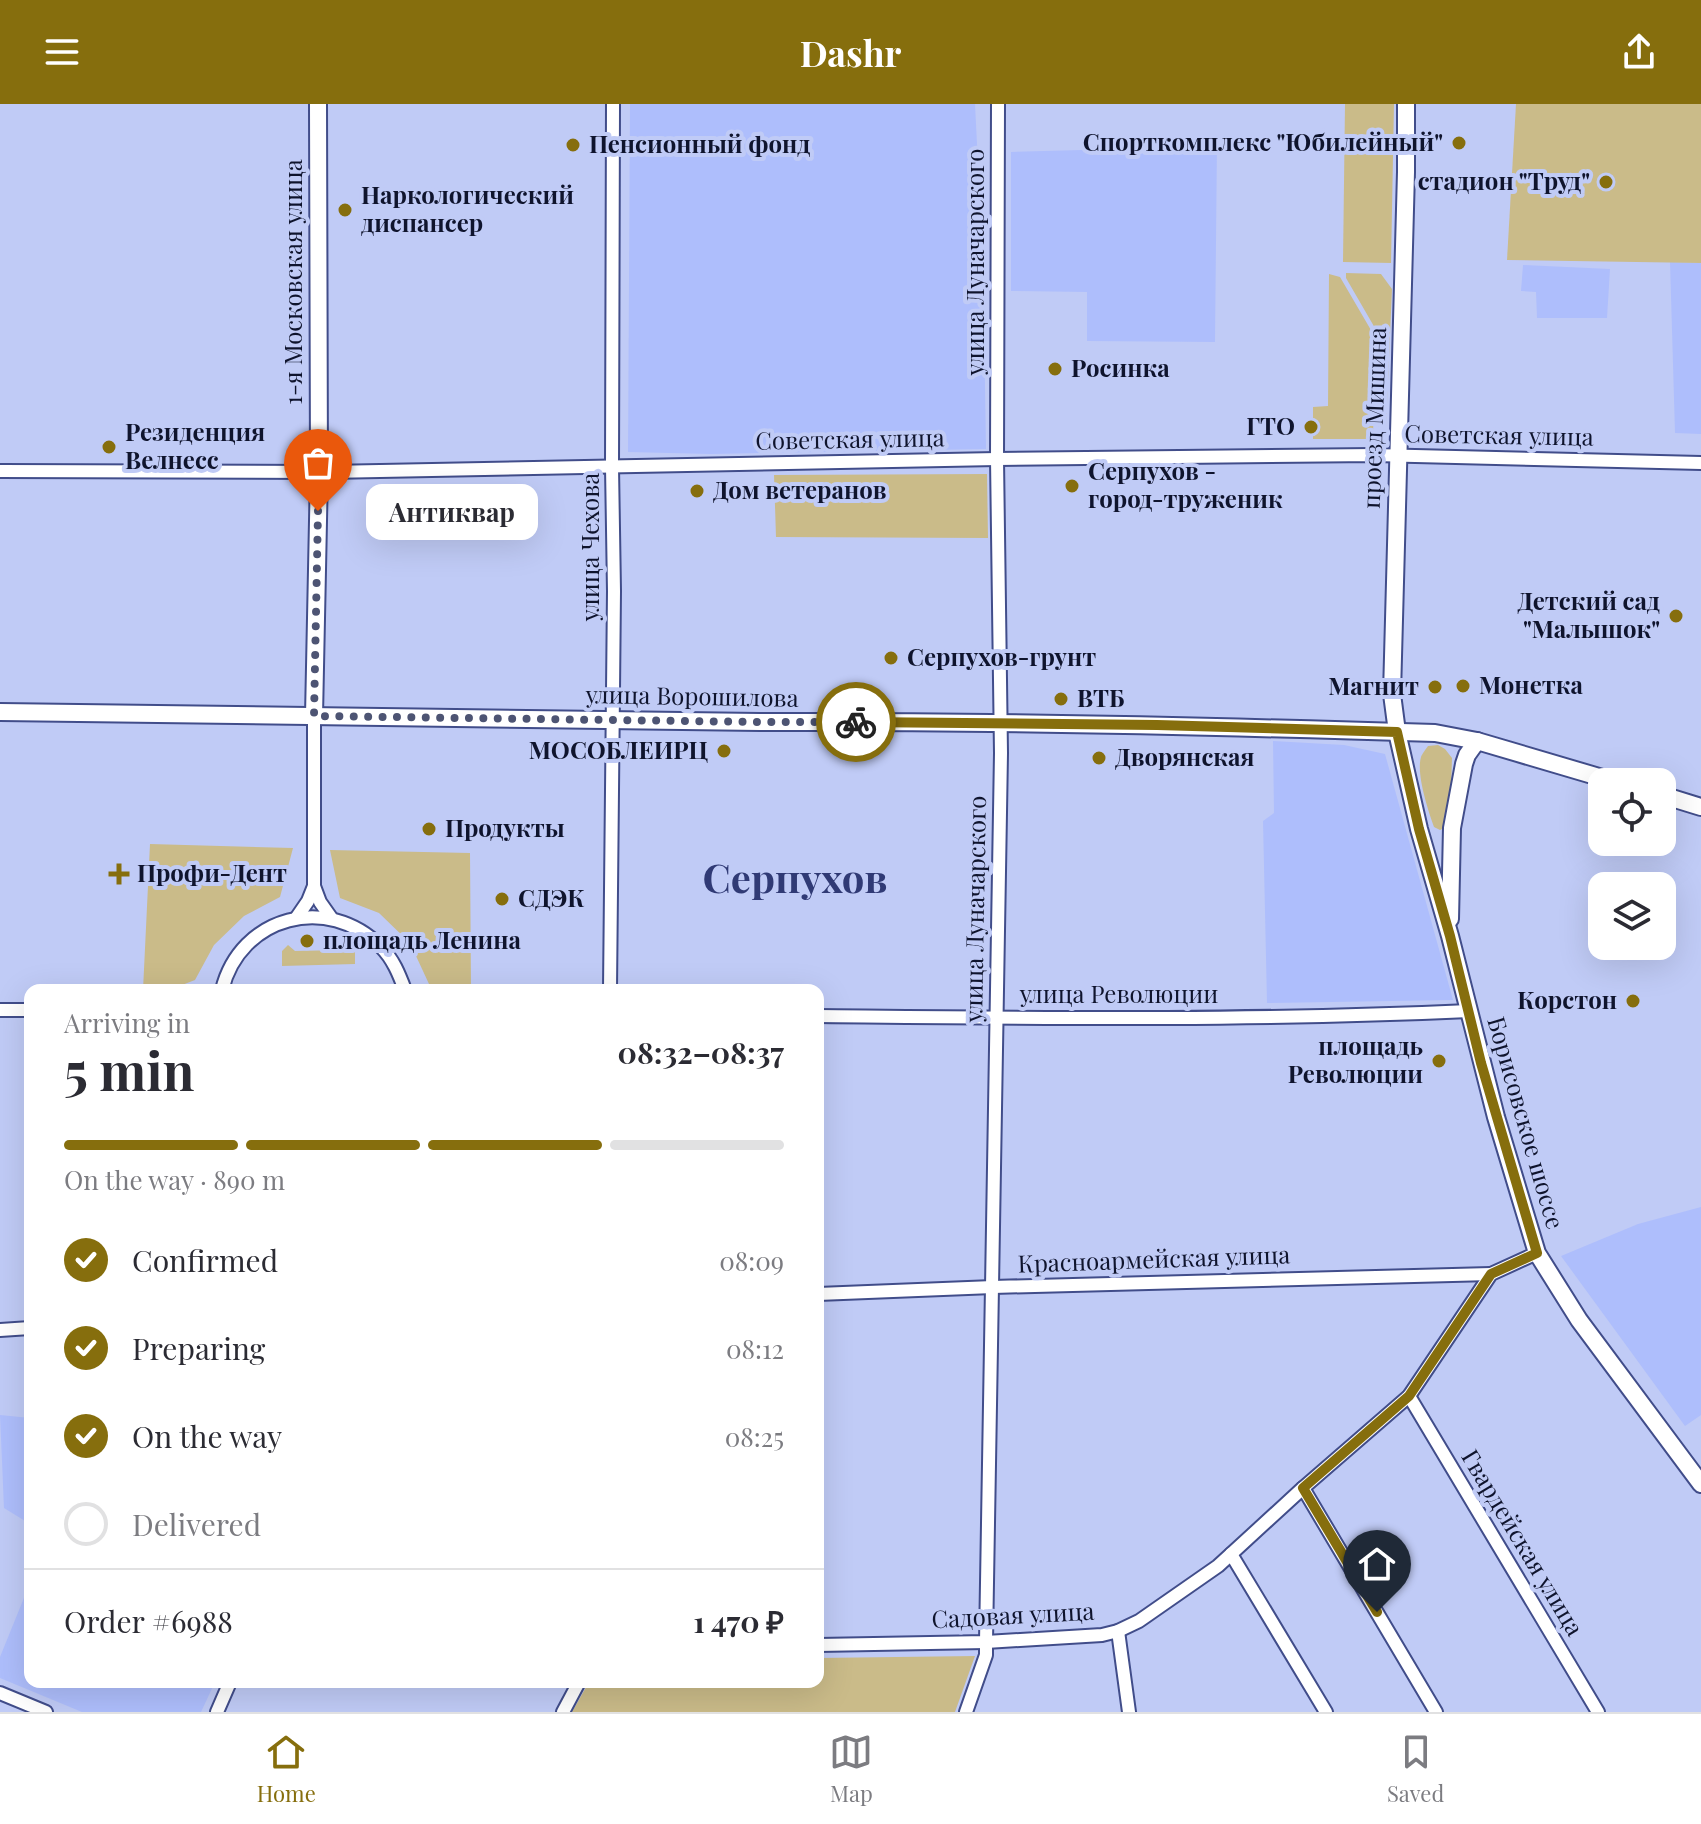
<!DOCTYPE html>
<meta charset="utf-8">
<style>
body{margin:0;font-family:"Playfair Display",serif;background:#f7f7f7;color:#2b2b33;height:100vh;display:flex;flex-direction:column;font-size:30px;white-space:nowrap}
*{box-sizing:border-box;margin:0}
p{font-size:26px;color:#7c7c81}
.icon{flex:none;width:44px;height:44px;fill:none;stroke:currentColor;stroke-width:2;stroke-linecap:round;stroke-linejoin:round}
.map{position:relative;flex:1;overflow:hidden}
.side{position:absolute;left:24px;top:880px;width:800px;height:704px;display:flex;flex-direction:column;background:#fff;border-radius:16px;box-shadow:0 8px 32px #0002}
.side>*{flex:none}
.controls{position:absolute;left:1588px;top:664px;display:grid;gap:16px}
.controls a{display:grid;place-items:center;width:88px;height:88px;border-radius:16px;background:#fff;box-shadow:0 8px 32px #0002;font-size:40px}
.pin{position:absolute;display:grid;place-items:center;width:68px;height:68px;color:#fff;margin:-82px -34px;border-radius:50% 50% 50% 0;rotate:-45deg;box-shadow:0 0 8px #0007}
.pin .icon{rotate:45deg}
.courier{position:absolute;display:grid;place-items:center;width:80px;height:80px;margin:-40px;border:6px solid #866e0d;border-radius:50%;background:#fff;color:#222;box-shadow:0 2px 10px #0007}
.bubble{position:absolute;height:56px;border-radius:16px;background:#fff;box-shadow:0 8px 32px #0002;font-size:26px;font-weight:700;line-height:56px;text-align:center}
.summary em{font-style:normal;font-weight:700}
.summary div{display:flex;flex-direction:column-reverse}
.summary{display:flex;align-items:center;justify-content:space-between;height:136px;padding:0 40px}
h1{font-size:52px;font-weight:700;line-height:60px}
.bar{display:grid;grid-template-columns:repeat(4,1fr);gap:12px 8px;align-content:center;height:96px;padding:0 40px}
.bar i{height:10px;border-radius:6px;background:#e1e1e2}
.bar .selected{background:#866e0d}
.bar p{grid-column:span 4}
.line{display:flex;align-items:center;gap:20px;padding:0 40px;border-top:2px solid #e1e1e2}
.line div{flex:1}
ol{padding:0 40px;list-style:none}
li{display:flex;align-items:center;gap:24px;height:88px}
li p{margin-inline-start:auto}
li .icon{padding:8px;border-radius:50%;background:#866e0d;color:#fff;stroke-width:4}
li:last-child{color:#7c7c81}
li i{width:44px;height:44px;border:4px solid #e1e1e2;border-radius:50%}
header{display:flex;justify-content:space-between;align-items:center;height:104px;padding:0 40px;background:#866e0d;color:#fff;font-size:36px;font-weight:700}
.menu{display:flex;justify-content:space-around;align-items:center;height:112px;border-top:2px solid #e1e1e2;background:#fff;font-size:22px;color:#7c7c81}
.menu a{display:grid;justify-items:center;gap:4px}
.menu .selected{color:#866e0d}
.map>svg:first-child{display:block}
.built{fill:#aebefc}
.green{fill:#cabb89}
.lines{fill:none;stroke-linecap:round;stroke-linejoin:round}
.minor-casing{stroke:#414d8a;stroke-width:16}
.major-casing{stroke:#414d8a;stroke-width:20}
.minor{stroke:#fff;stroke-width:12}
.major{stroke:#fff;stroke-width:16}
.done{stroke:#4d5473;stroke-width:8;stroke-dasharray:0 14.4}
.route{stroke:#866e0d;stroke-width:10}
.poi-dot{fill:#866e0d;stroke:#c0cbf6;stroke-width:3}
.labels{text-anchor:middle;stroke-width:8;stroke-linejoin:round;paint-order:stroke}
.poi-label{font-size:24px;font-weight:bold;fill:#0f142d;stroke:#c0cbf6;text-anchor:start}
.street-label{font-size:24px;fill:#0f142d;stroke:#c0cbf6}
.town-label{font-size:40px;font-weight:bold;fill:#303a75;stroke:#c0cbf6}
</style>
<header><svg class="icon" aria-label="menu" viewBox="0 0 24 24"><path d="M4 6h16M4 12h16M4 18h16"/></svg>Dashr<svg class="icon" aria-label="share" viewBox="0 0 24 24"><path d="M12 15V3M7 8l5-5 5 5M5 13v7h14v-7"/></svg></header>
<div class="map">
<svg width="1701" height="1608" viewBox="0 0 1701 1608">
<rect width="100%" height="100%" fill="#c0cbf6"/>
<g class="built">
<polygon points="630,0 975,0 983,159 986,345 711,350 628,348"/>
<polygon points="1217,38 1215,238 1087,237 1087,188 1011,187 1011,48 1082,46 1103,39"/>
<polygon points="1670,158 1701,159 1701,330 1675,329"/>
<polygon points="1523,161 1610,165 1607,214 1537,214 1536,188 1521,187"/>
<polygon points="1273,637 1344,641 1385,650 1453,896 1267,899 1263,717 1274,709"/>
<polygon points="1701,1103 1701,1311 1685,1322 1561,1152 1638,1120"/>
<polygon points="0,1311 30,1314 30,1420 4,1404"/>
<polygon points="30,1479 30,1578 215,1578 201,1608 82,1608 0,1574 0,1553"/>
</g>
<g class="green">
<polygon points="1345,0 1394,0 1391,159 1343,158"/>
<polygon points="1516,0 1701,0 1701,159 1507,156"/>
<polygon points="1346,169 1381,170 1392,185 1386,323 1378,322 1379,231 1346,174"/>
<polygon points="1329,170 1340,173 1375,233 1373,335 1313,335 1313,303 1328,302"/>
<polygon points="987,370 988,434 776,433 774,371"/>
<path d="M1438,641L1445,645L1452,654L1450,716L1447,723L1440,726L1434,723C1428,706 1416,670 1421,653C1422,650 1426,645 1428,642Z"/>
<polygon points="150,740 293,744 280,793 244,812 214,841 195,876 169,886 143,886"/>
<polygon points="330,746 470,749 471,886 449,886 429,880 410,839 379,809 340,794"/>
<polygon points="349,840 355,845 355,860 282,862 282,847 288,841 295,847 343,846"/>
<polygon points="975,1552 955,1608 572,1608 589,1578 818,1578 818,1554"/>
</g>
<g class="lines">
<g class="minor-casing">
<g id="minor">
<polyline points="0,367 328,368 997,355 1375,351 1701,359"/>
<polyline points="314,612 314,782 320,798 332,815"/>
<polyline points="297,813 308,797 314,782"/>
<path d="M222,886C240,812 328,789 381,843C393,855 399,870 405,886"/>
<polyline points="610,886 614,487 612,363 613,0"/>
<polyline points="0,906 30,906"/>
<path d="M818,912C1035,914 1252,917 1469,907"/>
<polyline points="818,1190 993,1183 1491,1170"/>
<polyline points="0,1226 30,1224"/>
<polyline points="1409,1292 1598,1608"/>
<polyline points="1303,1384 1436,1608"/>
<polyline points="1231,1450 1326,1608"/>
<polyline points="1118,1527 1129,1608"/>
<polyline points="818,1541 986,1538 1102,1531 1118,1527 1139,1517 1218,1462 1303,1384 1409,1292 1491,1170 1537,1149"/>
<polyline points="0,1589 46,1608"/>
<polyline points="217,1608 230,1578"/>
<polyline points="563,1608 579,1578"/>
<polyline points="966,1608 986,1551 986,1538 1001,649 997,355 998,0"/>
</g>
</g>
<g class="major-casing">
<g id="major">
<polyline points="1406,0 1406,68 1392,590 1397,628 1419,725 1450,832 1496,1013 1537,1149 1579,1216 1701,1380"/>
<path d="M0,608L760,618C985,617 1210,622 1435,629L1477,637L1616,678"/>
<polyline points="314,612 319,368 318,0"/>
<polyline points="1662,691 1701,703"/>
<polyline points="1450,815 1452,724 1464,660 1467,651 1477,637"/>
</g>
</g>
<use href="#minor" class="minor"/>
<use href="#major" class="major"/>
</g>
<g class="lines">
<polyline class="done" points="318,407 314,612 760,618 856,618"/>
<polyline class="route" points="856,618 1157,621 1397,628 1419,725 1450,832 1481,959 1537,1149 1491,1170 1409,1292 1303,1384 1377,1508"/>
</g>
<g class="poi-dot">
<circle cx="1459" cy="39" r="8"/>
<circle cx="573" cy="41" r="8"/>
<circle cx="1606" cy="78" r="8"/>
<circle cx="345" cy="106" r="8"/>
<circle cx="1055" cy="265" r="8"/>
<circle cx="1311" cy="323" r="8"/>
<circle cx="109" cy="343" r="8"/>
<circle cx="1072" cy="382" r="8"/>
<circle cx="697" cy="387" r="8"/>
<circle cx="1676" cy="512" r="8"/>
<circle cx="891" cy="554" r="8"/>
<circle cx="1463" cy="582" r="8"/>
<circle cx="1435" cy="583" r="8"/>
<circle cx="1061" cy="595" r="8"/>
<circle cx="724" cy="647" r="8"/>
<circle cx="1099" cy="654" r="8"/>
<circle cx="429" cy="725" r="8"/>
<path d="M115 758h8v8h8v8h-8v8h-8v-8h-8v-8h8z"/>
<circle cx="502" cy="795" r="8"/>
<circle cx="307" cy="837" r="8"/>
<circle cx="1633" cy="897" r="8"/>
<circle cx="1439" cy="957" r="8"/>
</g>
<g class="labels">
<g class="poi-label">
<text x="1443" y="47" text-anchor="end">Спорткомплекс "Юбилейный"</text>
<text x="589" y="49">Пенсионный фонд</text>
<text x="1590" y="86" text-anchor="end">стадион "Труд"</text>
<text x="361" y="100">Наркологический<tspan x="361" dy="28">диспансер</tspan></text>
<text x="1071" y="273">Росинка</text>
<text x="1295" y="331" text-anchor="end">ГТО</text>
<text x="125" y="337">Резиденция<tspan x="125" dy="28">Велнесс</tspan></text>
<text x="1088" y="376">Серпухов -<tspan x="1088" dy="28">город-труженик</tspan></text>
<text x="713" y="395">Дом ветеранов</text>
<text x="1660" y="506" text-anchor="end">Детский сад<tspan x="1660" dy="28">"Малышок"</tspan></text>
<text x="907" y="562">Серпухов-грунт</text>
<text x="1479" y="590">Монетка</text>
<text x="1419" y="591" text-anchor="end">Магнит</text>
<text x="1077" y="603">ВТБ</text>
<text x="708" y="655" text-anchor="end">МОСОБЛЕИРЦ</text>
<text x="1115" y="662">Дворянская</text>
<text x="445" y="733">Продукты</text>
<text x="137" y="778">Профи-Дент</text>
<text x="518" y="803">СДЭК</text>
<text x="323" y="845">площадь Ленина</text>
<text x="1617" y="905" text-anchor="end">Корстон</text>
<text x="1423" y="951" text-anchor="end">площадь<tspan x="1423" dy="28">Революции</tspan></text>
</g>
<g class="street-label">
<text transform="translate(976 158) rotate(-90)" y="8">улица Луначарского</text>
<text transform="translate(294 178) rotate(-90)" y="8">1-я Московская улица</text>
<text transform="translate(1375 314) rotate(-88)" y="8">проезд Мишина</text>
<text transform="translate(1499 332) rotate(1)" y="8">Советская улица</text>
<text transform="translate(850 336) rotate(-1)" y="8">Советская улица</text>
<text transform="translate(591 443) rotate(-90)" y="8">улица Чехова</text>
<text transform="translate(692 593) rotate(1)" y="8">улица Ворошилова</text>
<text transform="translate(976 805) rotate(-89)" y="8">улица Луначарского</text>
<text x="1119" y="899">улица Революции</text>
<text transform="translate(1525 1019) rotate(74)" y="8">Борисовское шоссе</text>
<text transform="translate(1154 1156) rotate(-2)" y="8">Красноармейская улица</text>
<text transform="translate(1522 1439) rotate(59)" y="8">Гвардейская улица</text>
<text transform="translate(1013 1512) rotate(-3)" y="8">Садовая улица</text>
</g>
<g class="town-label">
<text x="795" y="789">Серпухов</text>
</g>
</g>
</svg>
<div class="controls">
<a><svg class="icon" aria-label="locate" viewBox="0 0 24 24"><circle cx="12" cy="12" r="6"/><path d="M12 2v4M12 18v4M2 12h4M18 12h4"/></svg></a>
<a><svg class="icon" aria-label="layers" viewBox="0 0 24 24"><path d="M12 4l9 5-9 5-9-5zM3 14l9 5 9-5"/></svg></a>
</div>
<div class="pin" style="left:318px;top:407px;background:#ea580c"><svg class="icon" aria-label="bag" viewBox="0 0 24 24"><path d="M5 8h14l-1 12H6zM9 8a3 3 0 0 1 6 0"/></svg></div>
<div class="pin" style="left:1377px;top:1508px;background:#1f2937"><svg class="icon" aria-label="home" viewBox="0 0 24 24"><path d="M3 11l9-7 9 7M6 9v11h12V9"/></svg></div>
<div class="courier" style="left:856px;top:618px"><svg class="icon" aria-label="bike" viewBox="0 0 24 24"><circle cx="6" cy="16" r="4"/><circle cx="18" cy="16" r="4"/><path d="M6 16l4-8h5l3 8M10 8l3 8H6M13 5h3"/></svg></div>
<div class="bubble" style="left:366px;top:380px;width:172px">Антиквар</div>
<section class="side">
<div class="summary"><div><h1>5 min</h1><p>Arriving in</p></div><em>08:32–08:37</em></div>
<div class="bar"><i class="selected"></i><i class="selected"></i><i class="selected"></i><i></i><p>On the way · 890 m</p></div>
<ol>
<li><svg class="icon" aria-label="check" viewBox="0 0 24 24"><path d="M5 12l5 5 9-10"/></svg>Confirmed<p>08:09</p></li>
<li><svg class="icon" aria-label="check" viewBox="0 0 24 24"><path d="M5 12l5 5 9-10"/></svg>Preparing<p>08:12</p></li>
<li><svg class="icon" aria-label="check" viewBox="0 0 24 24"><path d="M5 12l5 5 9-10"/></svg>On the way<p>08:25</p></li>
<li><i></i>Delivered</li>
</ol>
<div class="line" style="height:104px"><div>Order #6988</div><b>1 470 ₽</b></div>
</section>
</div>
<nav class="menu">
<a class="selected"><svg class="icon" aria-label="home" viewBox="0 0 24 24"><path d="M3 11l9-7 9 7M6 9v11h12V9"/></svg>Home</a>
<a><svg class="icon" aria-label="map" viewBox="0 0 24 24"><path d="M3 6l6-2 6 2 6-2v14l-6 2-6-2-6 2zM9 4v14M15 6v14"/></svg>Map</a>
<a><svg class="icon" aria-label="saved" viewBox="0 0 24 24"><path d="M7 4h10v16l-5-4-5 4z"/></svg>Saved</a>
</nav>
